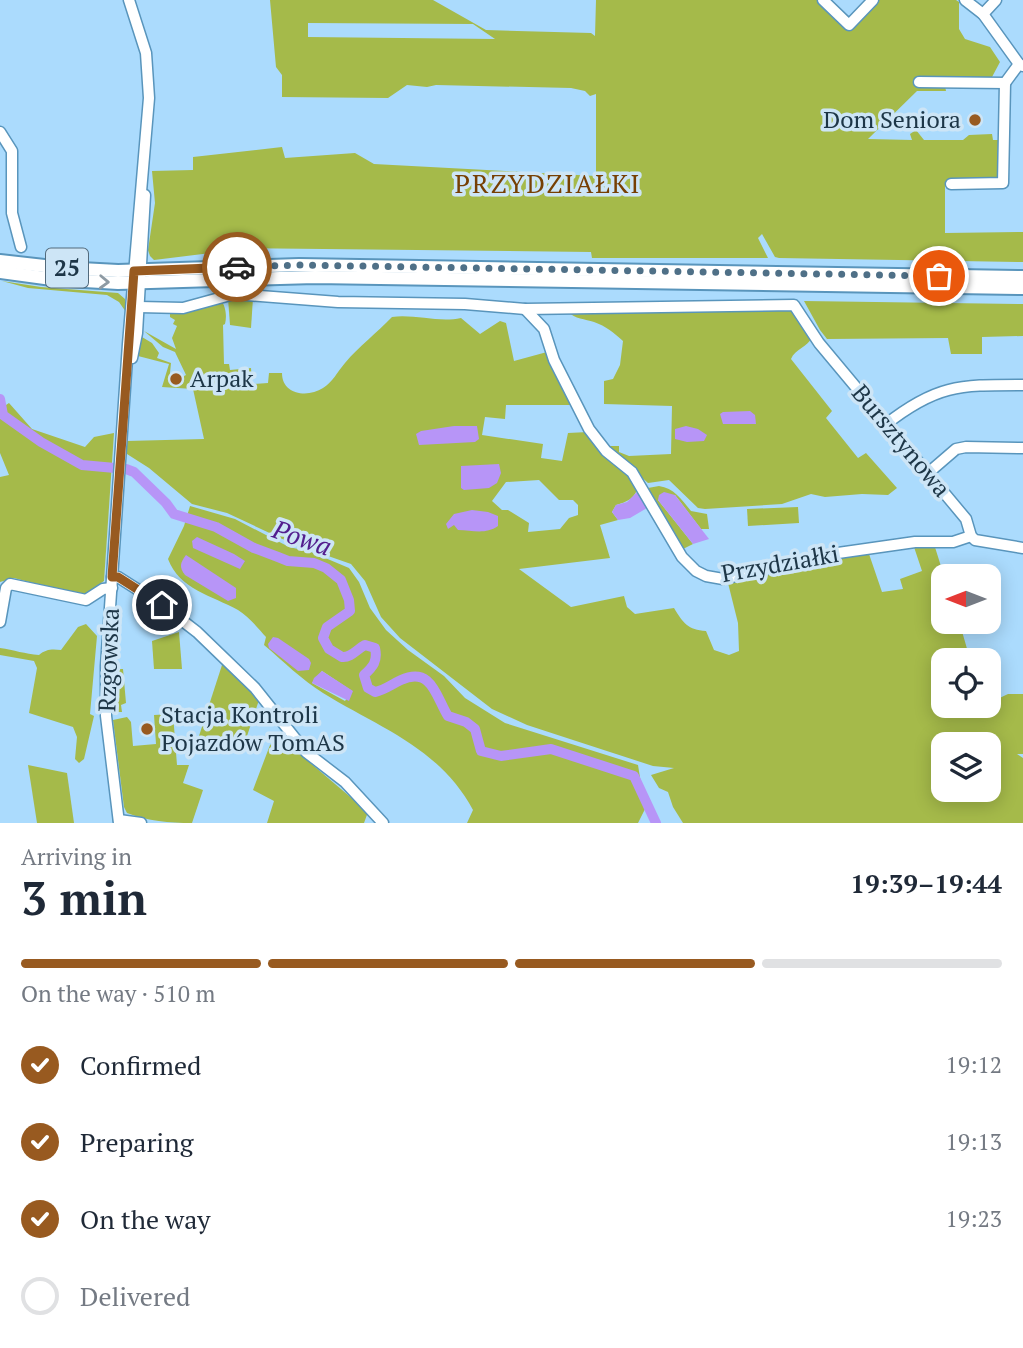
<!DOCTYPE html>
<meta charset="utf-8">
<style>
body{margin:0;font-family:"PT Serif",serif;background:#f6f6f7;color:#1f2937;height:100vh;display:flex;flex-direction:column;font-size:26px;white-space:nowrap}
*{box-sizing:border-box;margin:0}
p{font-size:23px;color:#747a83}
.icon{flex:none;width:38px;height:38px;fill:none;stroke:currentColor;stroke-width:2;stroke-linecap:round;stroke-linejoin:round}
.map{position:relative;height:823px;overflow:hidden}
.details{display:flex;flex-direction:column;background:#fff;flex:1}
.details>*{flex:none}
.needle{width:46px;rotate:270deg}
.buttons{position:absolute;left:931px;top:564px;display:grid;gap:14px}
.buttons a{display:grid;place-items:center;width:70px;height:70px;border-radius:14px;background:#fff;box-shadow:0 4px 18px #0003;font-size:35px}
.pin{position:absolute;display:grid;place-items:center;width:60px;height:60px;color:#fff;margin:-30px;border:4px solid #fff;border-radius:50%;box-shadow:0 2px 7px #0007}
.courier{position:absolute;display:grid;place-items:center;width:70px;height:70px;margin:-35px;border:5px solid #985a20;border-radius:50%;background:#fff;color:#222;box-shadow:0 2px 9px #0007}
.summary em{font-style:normal;font-weight:800}
.summary div{display:flex;flex-direction:column-reverse}
.summary{display:flex;align-items:center;justify-content:space-between;height:119px;padding:0 21px}
h1{font-size:46px;font-weight:800;line-height:52px}
.bar{display:grid;grid-template-columns:repeat(4,1fr);gap:10px 7px;align-content:center;height:84px;padding:0 21px}
.bar i{height:9px;border-radius:5px;background:#e0e1e3}
.bar .selected{background:#985a20}
.bar p{grid-column:span 4}
ol{padding:0 21px;list-style:none}
li{display:flex;align-items:center;gap:21px;height:77px}
li p{margin-inline-start:auto}
li .icon{padding:7px;border-radius:50%;background:#985a20;color:#fff;stroke-width:4}
li:last-child{color:#747a83}
li i{width:38px;height:38px;border:4px solid #e0e1e3;border-radius:50%}
.map>svg:first-child{display:block}
.green{fill:#a5ba4a;fill-rule:evenodd}
.water{fill:#b795f7}
.lines{fill:none;stroke-linecap:round;stroke-linejoin:round}
.river{stroke:#b795f7;stroke-width:10}
.minor-casing{stroke:#5995bc;stroke-width:13}
.major-casing{stroke:#5995bc;stroke-width:16}
.minor{stroke:#fff;stroke-width:10}
.major{stroke:#fff;stroke-width:12}
.oneway{stroke:#8e9aa3}
.done{stroke:#4f7087;stroke-width:7;stroke-dasharray:0 12.6}
.route{stroke:#985a20;stroke-width:9}
.poi-dot{fill:#985a20;stroke:#cde5f6;stroke-width:2.5}
.labels{text-anchor:middle;stroke-width:7;stroke-linejoin:round;paint-order:stroke}
.shield{fill:#cde5f6;stroke:#526a7c;stroke-width:2}
.shield-label{font-size:23px;font-weight:bold;fill:#1d3647}
.poi-label{font-size:24px;fill:#1d3647;stroke:#cde5f6;text-anchor:start}
.street-label{font-size:24px;fill:#1d3647;stroke:#cde5f6}
.neighbourhood-label{font-size:26px;letter-spacing:2px;fill:#763f03;stroke:#cde5f6}
.water-label{font-size:26px;font-style:italic;fill:#521d8e;stroke:#cde5f6}
</style>
<div class="map">
<svg width="1023" height="823" viewBox="0 0 1023 823">
<rect width="100%" height="100%" fill="#abdbfd"/>
<g class="green">
<path d="M270,0H433L486,30L591,33L595,36L596,0H818L849,29L878,0H956L959,2V29L965,39L990,47L1000,62L992,77L921,78L945,86L946,91H917L868,139L912,140L910,134L916,130L924,140H963L969,135L992,134L993,140H998L997,178L990,181L945,182V233L1023,232V262L779,258L775,257L762,234L758,238L768,258H592L591,252L240,248L227,251L154,260L150,256L148,250L155,203L152,171L193,170V157L282,147L285,158L355,153L374,164L596,176V94L590,96L585,91L571,88L436,85L427,87L407,85L388,98L282,97V75L276,67ZM308,23L473,24L495,39L308,37Z"/>
<polygon points="2,281 41,287 118,293 125,299 126,312 119,302 107,295 28,288"/>
<polygon points="228,298 253,298 251,328 230,325"/>
<path d="M220,299C226,306 227,316 225,324L223,325L224,364H229L230,370L251,368L252,384L268,383L269,373H282C282,395 308,398 323,388C332,383 338,371 345,363C359,346 377,333 392,317C415,314 439,323 461,318L480,334L500,321L506,323L514,361L547,352L574,405H506L505,419L485,417L482,435L543,444L541,458L562,461L568,433L588,432L627,471L638,486C636,498 627,502 616,505L612,512L618,520L600,525L610,558L519,569L571,607L624,596L627,607L635,614L674,608C683,623 688,630 706,631L714,650L729,655L739,651L738,623L728,583L807,563L869,554L882,592L903,589L900,579L922,571L913,544H934L944,576L943,621H959L970,659L974,660H943V705H957L971,711L989,705V703L1008,694H1023V754H1017L1023,758V823H683L673,807L668,792L659,788L651,775L674,768L653,766L573,740L527,725L492,709L400,638L381,617L365,581L351,564L291,543L227,513L192,504L149,468L127,454V441L204,439L193,389L162,387L169,364L138,356L142,337L152,343L159,353L157,358L171,363L169,383L183,384L184,376L186,375L175,352L163,347L144,331L176,349L172,338L177,326L173,324L175,320L170,317V312ZM539,480L559,500H573L578,505V515L569,518L560,529L528,532L529,523L508,510H502L492,501L506,482ZM943,744H989V789H943Z"/>
<polygon points="804,301 1023,304 1023,336 982,337 982,354 951,354 948,338 827,339 820,330"/>
<path d="M792,308L812,337C808,347 795,349 791,359L832,411L826,418L858,458L866,453L897,488L888,495L862,494L825,497L811,494L782,504L705,509L698,508L669,480L648,483L607,446H619V452L629,456L671,454L672,406L604,404V381L613,379L620,365L623,341C614,333 606,326 594,322C585,319 575,319 568,312Z"/>
<polygon points="9,403 32,429 85,447 94,437 114,433 104,581 82,596 14,578 0,582 0,477 9,475 0,453 0,409"/>
<path d="M659,486C674,488 682,500 691,511L707,514L709,529H701L675,495L658,500L693,544L681,550L648,490V488Z"/>
<path d="M190,506L235,519L289,547L311,552L349,568L359,582L370,608L386,630L408,650L444,676L465,698L505,723L638,765L645,809L638,823H467L473,810C440,748 380,728 323,693C302,680 283,661 264,645L266,637C258,628 248,616 238,610C211,595 180,590 168,559L184,526ZM322,671L352,691L345,701L312,683Z"/>
<polygon points="798,507 799,523 748,526 747,509"/>
<path d="M86,624L97,636L90,714L94,716L84,759L79,763L75,759L77,737L73,727L29,713L37,668L34,661L0,655V648C14,650 25,654 39,655C46,649 52,649 61,650L78,627Z"/>
<polygon points="179,632 182,669 154,669 152,641"/>
<polygon points="223,662 237,673 259,700 242,751 199,736"/>
<polygon points="113,669 123,669 126,703 121,705 122,712 113,712"/>
<path d="M173,714L177,765H189L183,783L203,790L192,823C169,823 148,821 127,813L124,807L113,720L127,717L131,722L133,746L156,744L154,715Z"/>
<polygon points="285,733 301,755 368,812 364,823 267,823 274,801 253,790 270,745"/>
<polygon points="28,765 67,773 74,823 37,823"/>
</g>
<g class="water">
<polygon points="750,411 755,415 756,424 723,424 720,414 723,412"/>
<polygon points="454,426 477,426 479,439 475,442 419,445 416,434 421,431"/>
<polygon points="686,426 698,429 707,435 704,441 687,442 675,439 675,429"/>
<polygon points="499,464 501,473 497,483 489,488 464,490 461,488 461,466"/>
<polygon points="637,492 648,501 647,508 630,518 618,520 612,512 616,505 627,502"/>
<polygon points="664,492 675,495 709,539 693,544 658,500 659,495"/>
<path d="M472,510L488,512L498,516V526C485,535 472,530 458,530L454,525L448,529L446,524L454,514Z"/>
<polygon points="197,537 234,554 245,561 240,569 193,548 192,541"/>
<path d="M186,555L236,588V598L228,601L185,575C179,567 180,563 186,555Z"/>
<polygon points="273,637 278,638 309,659 311,663 309,670 298,671 269,648 268,644"/>
<polygon points="322,671 353,691 349,701 312,683 314,678"/>
</g>
<g class="lines">
<path class="river" d="M0,399L3,415L41,442L82,465L126,469L134,472L166,503L174,514L216,527L254,548L278,557L288,561L314,563L326,568L341,580L349,600L350,611L327,627L323,638L329,649L342,657C351,658 357,649 365,645L375,648C378,661 373,667 364,675L368,688L375,692C385,690 392,684 401,680C432,666 436,697 448,716L466,722L475,729L481,751L501,756L551,749L634,776L656,823"/>
<g class="minor-casing">
<g id="minor">
<polyline points="823,0 849,25 873,0"/>
<polyline points="965,0 983,14 1019,64 1023,66"/>
<polyline points="983,14 996,0"/>
<polyline points="919,82 1005,83"/>
<polyline points="1005,83 1019,64"/>
<polyline points="0,132 12,151 12,213 21,247"/>
<polyline points="951,184 1003,183 1005,83"/>
<polyline points="139,307 183,308 234,294 338,302 465,304 525,309 794,305 819,343 966,519 971,536 975,540 1023,548"/>
<polyline points="525,309 544,329 554,360 589,429 606,451 632,472 682,557 696,571 706,576 723,579 831,554 915,542 953,542 971,536"/>
<polyline points="132,358 137,333 145,195"/>
<path d="M885,425C937,384 960,385 1023,385"/>
<polyline points="927,474 956,449 966,447 1023,448"/>
<polyline points="112,577 118,577 162,605 197,632 255,688 306,752 345,782 383,823"/>
<polyline points="0,622 6,588 10,584 86,600 103,589 112,588"/>
<polyline points="119,820 141,823"/>
<polyline points="119,823 106,716 106,666 128,344 149,98 146,53 129,0"/>
</g>
</g>
<g class="major-casing">
<g id="major">
<polyline points="0,261 62,268 118,271 299,265 1023,277"/>
<polyline points="0,272 52,279 118,283 315,277 1023,288"/>
</g>
</g>
<use href="#minor" class="minor"/>
<use href="#major" class="major"/>
</g>
<defs><path id="oneway-chevron" d="M-2-3.5L2.5 0L-2 3.5" fill="none" stroke-width="1.6" stroke-linecap="round" stroke-linejoin="round" transform="scale(1.75)"/></defs>
<use class="oneway" href="#oneway-chevron" transform="translate(104 282) rotate(2)"/>
<g class="lines">
<polyline class="done" points="237,267 299,265 939,276"/>
<polyline class="route" points="162,605 118,577 112,577 134,271 237,267"/>
</g>
<g class="poi-dot">
<circle cx="975" cy="120" r="7"/>
<circle cx="176" cy="379" r="7"/>
<circle cx="147" cy="729" r="7"/>
</g>
<g class="labels">
<rect class="shield" x="46" y="248.5" width="42" height="39" rx="5"/>
<g class="shield-label">
<text x="67" y="276">25</text>
</g>
<g class="poi-label">
<text x="961" y="128" text-anchor="end">Dom Seniora</text>
<text x="190" y="387">Arpak</text>
<text x="161" y="723">Stacja Kontroli<tspan x="161" dy="28">Pojazdów TomAS</tspan></text>
</g>
<g class="street-label">
<text transform="translate(901 441) rotate(50)" y="8">Bursztynowa</text>
<text transform="translate(780 564) rotate(-10)" y="8">Przydziałki</text>
<text transform="translate(109 660) rotate(-88)" y="8">Rzgowska</text>
</g>
<g class="neighbourhood-label">
<text x="548" y="193">PRZYDZIAŁKI</text>
</g>
<g class="water-label">
<text transform="translate(302 538) rotate(19)" y="9">Powa</text>
</g>
</g>
</svg>
<div class="buttons">
<a><svg class="needle" viewBox="-14 -14 28 28"><path d="M0-13l5 13h-10z" fill="#e53935"/><path d="M0 13l5-13h-10z" fill="#747a83"/></svg></a>
<a><svg class="icon" aria-label="locate" viewBox="0 0 24 24"><circle cx="12" cy="12" r="6"/><path d="M12 2v4M12 18v4M2 12h4M18 12h4"/></svg></a>
<a><svg class="icon" aria-label="layers" viewBox="0 0 24 24"><path d="M12 4l9 5-9 5-9-5zM3 14l9 5 9-5"/></svg></a>
</div>
<div class="pin" style="left:939px;top:276px;background:#ea580c"><svg class="icon" aria-label="bag" viewBox="0 0 24 24"><path d="M5 8h14l-1 12H6zM9 8a3 3 0 0 1 6 0"/></svg></div>
<div class="pin" style="left:162px;top:605px;background:#1f2937"><svg class="icon" aria-label="home" viewBox="0 0 24 24"><path d="M3 11l9-7 9 7M6 9v11h12V9"/></svg></div>
<div class="courier" style="left:237px;top:267px"><svg class="icon" aria-label="car" viewBox="0 0 24 24"><path d="M5 17H2v-5l4-1 3-4h7l3 4 3 1v5h-3M9 17h6M6 11h13"/><circle cx="7" cy="17" r="2"/><circle cx="17" cy="17" r="2"/></svg></div>
</div>
<section class="details">
<div class="summary"><div><h1>3 min</h1><p>Arriving in</p></div><em>19:39–19:44</em></div>
<div class="bar"><i class="selected"></i><i class="selected"></i><i class="selected"></i><i></i><p>On the way · 510 m</p></div>
<ol>
<li><svg class="icon" aria-label="check" viewBox="0 0 24 24"><path d="M5 12l5 5 9-10"/></svg>Confirmed<p>19:12</p></li>
<li><svg class="icon" aria-label="check" viewBox="0 0 24 24"><path d="M5 12l5 5 9-10"/></svg>Preparing<p>19:13</p></li>
<li><svg class="icon" aria-label="check" viewBox="0 0 24 24"><path d="M5 12l5 5 9-10"/></svg>On the way<p>19:23</p></li>
<li><i></i>Delivered</li>
</ol>
</section>
